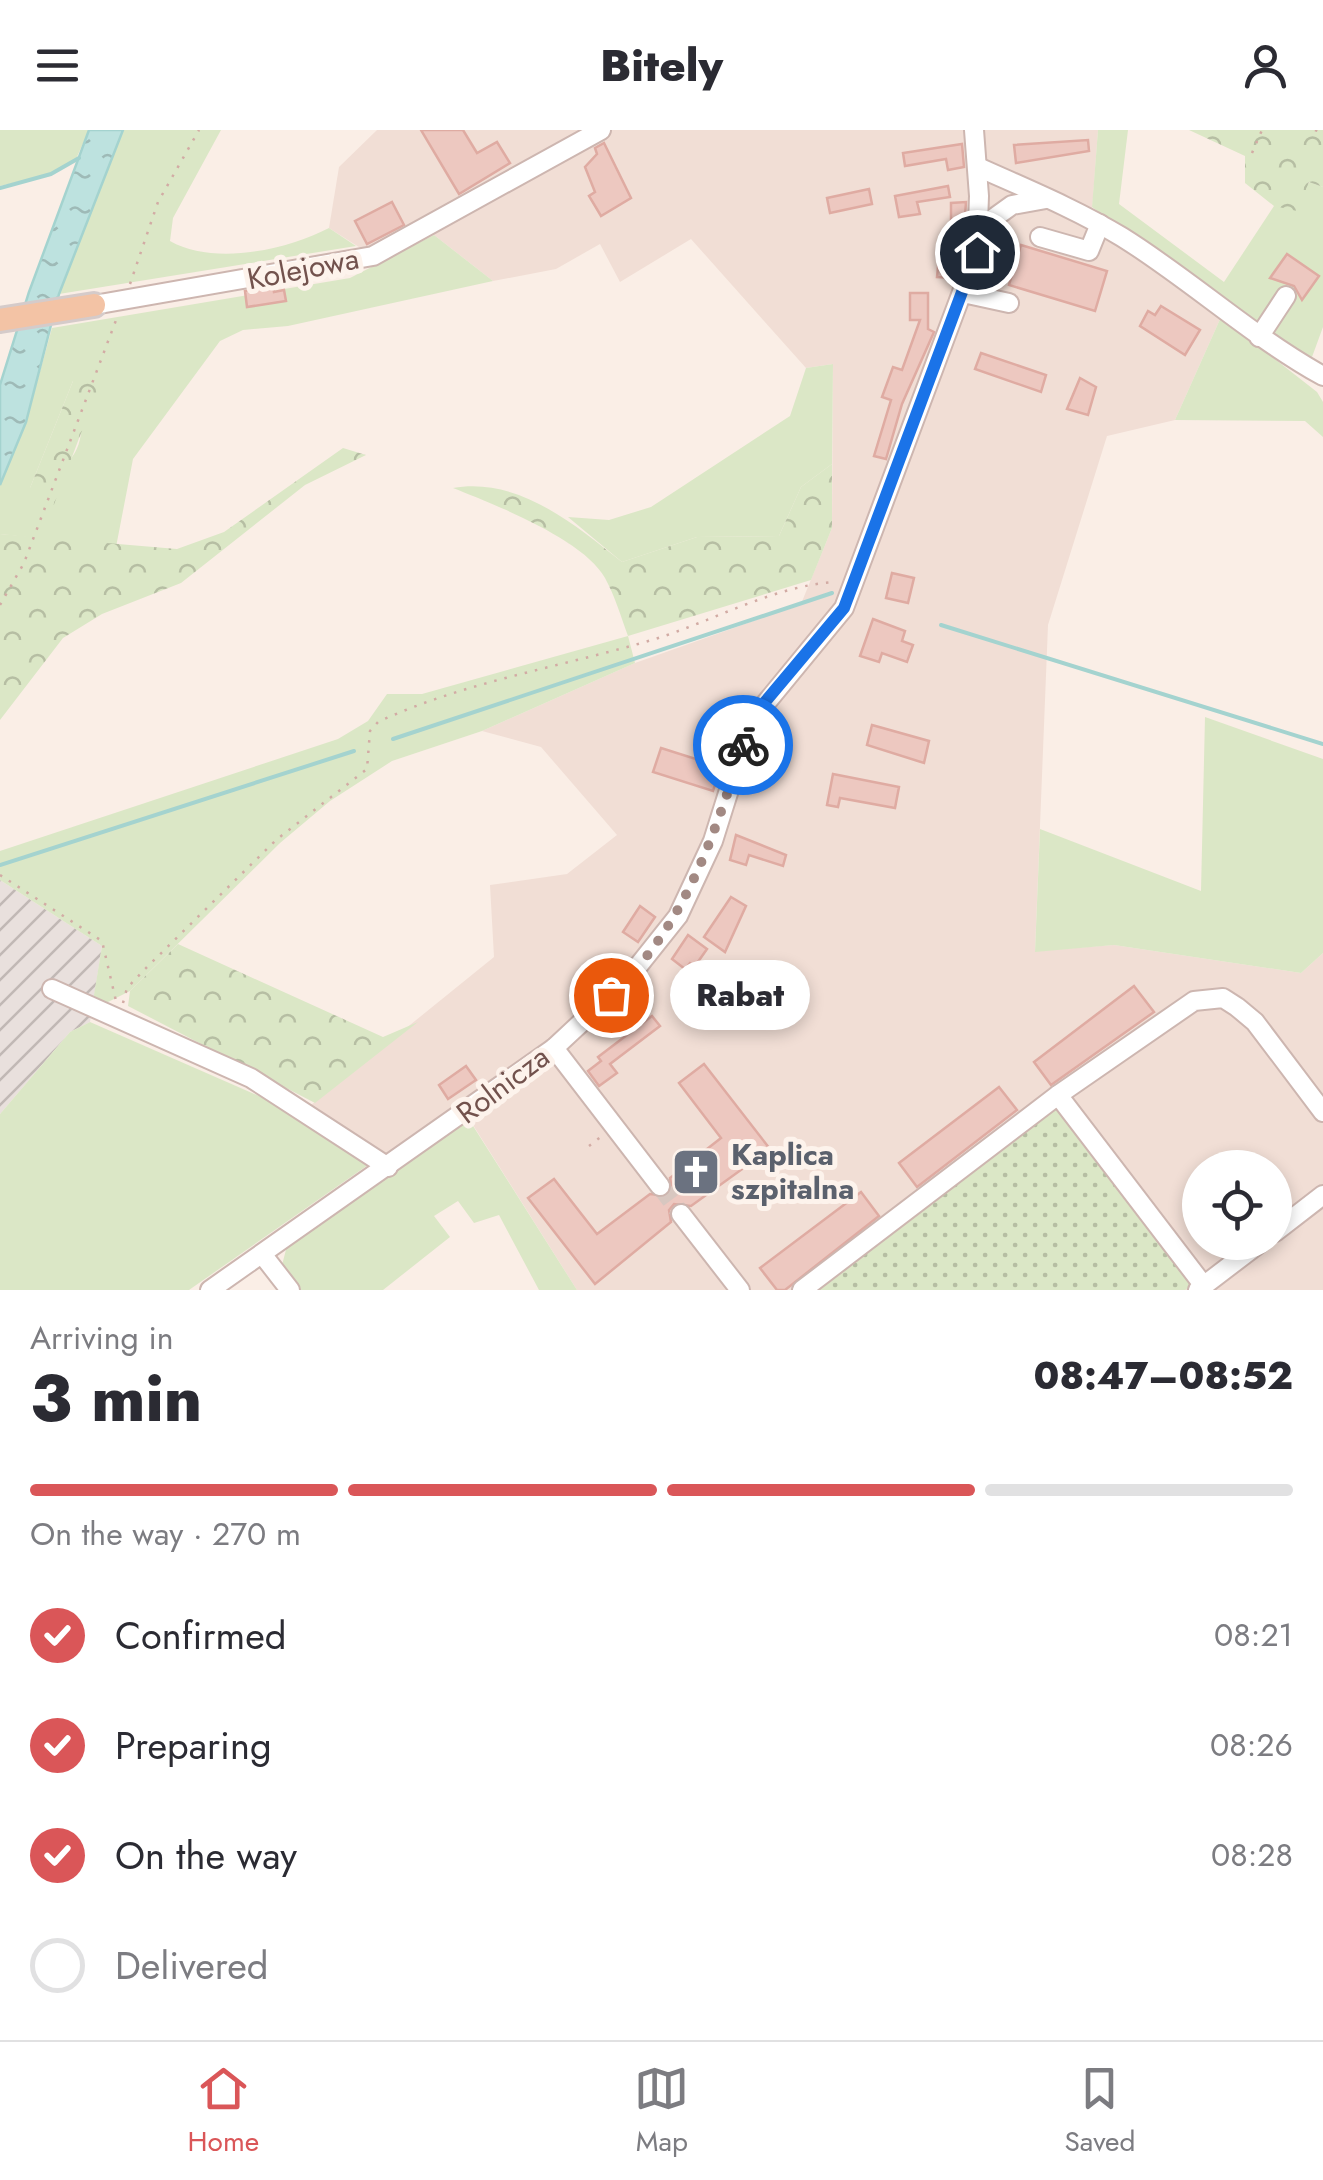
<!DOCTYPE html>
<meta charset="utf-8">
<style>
body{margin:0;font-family:Jost,sans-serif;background:#f2f2f3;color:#2b2b33;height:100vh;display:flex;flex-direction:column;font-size:38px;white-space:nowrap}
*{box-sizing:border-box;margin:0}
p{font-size:32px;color:#7c7c81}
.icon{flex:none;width:55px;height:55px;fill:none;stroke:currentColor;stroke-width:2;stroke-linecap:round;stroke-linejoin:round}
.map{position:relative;height:1160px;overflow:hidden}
.drawer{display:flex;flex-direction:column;background:#fff;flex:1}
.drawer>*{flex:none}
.tools{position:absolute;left:1182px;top:1020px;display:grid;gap:20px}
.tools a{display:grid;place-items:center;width:110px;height:110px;border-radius:50%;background:#fff;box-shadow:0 5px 15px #0003;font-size:50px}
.pin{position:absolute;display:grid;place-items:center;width:85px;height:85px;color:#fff;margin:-42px;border:5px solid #fff;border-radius:50%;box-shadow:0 2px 10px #0007}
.courier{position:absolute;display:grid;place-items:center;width:100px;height:100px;margin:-50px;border:8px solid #1a73e8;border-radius:50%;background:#fff;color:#222;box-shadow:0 2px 12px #0007}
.bubble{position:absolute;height:70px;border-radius:35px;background:#fff;box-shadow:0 5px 15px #0003;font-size:32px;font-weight:800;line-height:70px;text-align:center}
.summary em{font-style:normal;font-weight:800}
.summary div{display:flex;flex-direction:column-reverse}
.summary{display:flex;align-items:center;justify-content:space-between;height:170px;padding:0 30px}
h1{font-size:65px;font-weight:800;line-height:75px}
.bar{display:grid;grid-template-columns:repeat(4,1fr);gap:15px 10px;align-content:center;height:120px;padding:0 30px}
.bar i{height:12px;border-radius:8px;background:#e1e1e2}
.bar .active{background:#da5658}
.bar p{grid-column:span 4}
ol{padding:0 30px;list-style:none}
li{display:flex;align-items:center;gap:30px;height:110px}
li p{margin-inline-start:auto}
li .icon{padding:10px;border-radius:50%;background:#da5658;color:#fff;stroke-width:4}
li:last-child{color:#7c7c81}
li i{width:55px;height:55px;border:5px solid #e1e1e2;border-radius:50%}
header{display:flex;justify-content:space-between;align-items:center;height:130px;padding:0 30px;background:#fff;font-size:45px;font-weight:800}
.menu{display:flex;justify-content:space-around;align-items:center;height:140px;border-top:2px solid #e1e1e2;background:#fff;font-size:28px;color:#7c7c81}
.menu a{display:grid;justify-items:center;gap:5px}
.menu .active{color:#da5658}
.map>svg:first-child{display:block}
.residential{fill:#f1ded5;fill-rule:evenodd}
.industrial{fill:url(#industrial-furrows)}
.grass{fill:#dbe7c6;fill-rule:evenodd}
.forest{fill:url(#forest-crowns)}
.park{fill:url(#park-dots)}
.water{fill:url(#water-ripples);stroke:#a4d3cf;stroke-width:2.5}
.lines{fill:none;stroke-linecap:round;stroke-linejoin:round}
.stream{stroke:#a4d3cf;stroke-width:4}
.building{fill:#edc8c0;stroke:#dfaba2;stroke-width:2.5}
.minor-tunnel{stroke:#d8c7c0;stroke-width:18;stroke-dasharray:18 9;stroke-linecap:butt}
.minor-casing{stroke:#cdb6b0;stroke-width:22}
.major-casing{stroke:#d5cbca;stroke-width:28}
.path{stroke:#d2aba4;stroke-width:2.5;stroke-dasharray:2.5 8;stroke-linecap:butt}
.minor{stroke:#fff;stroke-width:18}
.major{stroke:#f3c3a5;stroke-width:22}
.done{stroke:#a28983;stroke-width:10;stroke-dasharray:0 18}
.route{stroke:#1a73e8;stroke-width:12}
.labels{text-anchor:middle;stroke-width:10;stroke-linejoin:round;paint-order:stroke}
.street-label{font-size:30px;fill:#72524d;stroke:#fdf3ec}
.worship-label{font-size:30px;font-weight:bold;fill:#5b616d;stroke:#fdf3ec;text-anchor:start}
</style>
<header><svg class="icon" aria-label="menu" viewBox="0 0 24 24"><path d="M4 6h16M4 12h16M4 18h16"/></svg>Bitely<svg class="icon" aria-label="person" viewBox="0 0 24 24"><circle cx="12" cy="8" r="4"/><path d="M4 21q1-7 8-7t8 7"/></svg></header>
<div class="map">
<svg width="1323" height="1160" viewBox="0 0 1323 1160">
<defs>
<pattern id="industrial-furrows" width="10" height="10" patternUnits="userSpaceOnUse" patternTransform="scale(2.5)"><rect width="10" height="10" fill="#e9e0dd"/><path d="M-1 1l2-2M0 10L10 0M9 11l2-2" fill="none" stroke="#c1b8b5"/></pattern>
<pattern id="forest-crowns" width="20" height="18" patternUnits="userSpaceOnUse" patternTransform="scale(2.5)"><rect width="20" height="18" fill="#dbe7c6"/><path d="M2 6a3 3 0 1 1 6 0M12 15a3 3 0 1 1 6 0" fill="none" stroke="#b6bea3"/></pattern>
<pattern id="park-dots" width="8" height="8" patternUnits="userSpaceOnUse" patternTransform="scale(2.5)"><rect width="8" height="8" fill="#dbe7c6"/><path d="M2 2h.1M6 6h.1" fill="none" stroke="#b6bea3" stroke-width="1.8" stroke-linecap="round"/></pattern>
<pattern id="water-ripples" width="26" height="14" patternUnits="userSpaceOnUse" patternTransform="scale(2.5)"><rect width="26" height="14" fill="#bde2df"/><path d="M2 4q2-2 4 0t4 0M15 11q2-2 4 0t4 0" fill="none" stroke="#9ebab7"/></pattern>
</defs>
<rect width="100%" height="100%" fill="#faeee6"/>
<path class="residential" d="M377,0H1098L1091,94L1221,187L1175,290L1107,306L1048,495L1035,821L1114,815L1301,843L1323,823V1160H577L461,976L368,1035L300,984L494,827L490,755L567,744L617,705L541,617L482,601L635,533L801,474L832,398L833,234L806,238L691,109L620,152L600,114L556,139L493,151L434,105L425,89L362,119L329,98L339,37ZM1200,1038H1275V1112H1200Z"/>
<polygon class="industrial" points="0,750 102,816 90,892 70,902 0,984"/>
<g class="grass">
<polygon points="0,0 89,0 76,29 51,44 0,56"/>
<path d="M123,0H221L173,88L170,111C214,136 287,120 329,98L356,116L59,164Z"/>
<polygon points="1098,0 1128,0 1119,74 1224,152 1274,76 1287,75 1310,52 1323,57 1323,197 1312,227 1271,207 1092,77"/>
<path d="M434,105L493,151L288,196L243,200L220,211L133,329L116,417L0,404V355L26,292L52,198L350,148ZM73,251C89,309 85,330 30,358Z"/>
<polygon points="1221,187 1317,262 1323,272 1323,307 1305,291 1175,290"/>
<polygon points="833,234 832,334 801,357 779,406 697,407 622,432 568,387 609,390 651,377 790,286 806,238"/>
<polygon points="628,506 635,533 482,601 392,631 330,671 280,713 130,861 102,875 93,871 102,816 0,750 0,721 338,609 368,591 387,564 422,564"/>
<polygon points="1205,587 1323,629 1323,823 1301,843 1114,815 1035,822 1040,699 1201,761"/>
<polygon points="90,892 300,984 368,1035 189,1160 0,1160 0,984 70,902"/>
<polygon points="468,988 577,1160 539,1160 499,1085 474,1093 458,1071 434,1086 450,1107 383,1160 297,1160 281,1139 288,1112"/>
</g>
<g class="forest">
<polygon points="1189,0 1323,0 1323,57 1309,52 1297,81 1274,76 1245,53 1245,26"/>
<polygon points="89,231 103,245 50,385 35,384 30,358 73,251"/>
<polygon points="343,318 366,325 305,355 181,453 102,484 63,508 0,590 0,404 177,419 224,402"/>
<path d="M832,334V398L811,450L628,506C621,487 615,466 605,448C584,409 493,374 453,358C519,347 574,394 622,432L697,407L779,406L801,357Z"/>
<polygon points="178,814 383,907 418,892 315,973 128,876 130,861"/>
</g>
<polygon class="park" points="1060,974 1194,1153 1185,1160 813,1160"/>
<polygon class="water" points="89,0 123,0 59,164 26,292 0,355 0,255 29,162"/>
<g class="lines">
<g class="stream">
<polyline points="0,58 51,44 79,28"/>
<polyline points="941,495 1323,614"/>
<polyline points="393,609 832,463"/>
<polyline points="0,735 354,621"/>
</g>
</g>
<g class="building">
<polygon points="421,0 463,0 477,23 497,12 510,33 459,64"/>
<polygon points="1088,10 1089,21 1016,33 1014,15"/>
<polygon points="604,13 631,68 601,86 589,66 595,62 585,37 597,24 595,18"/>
<polygon points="962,14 964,37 948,40 946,29 905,36 903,23"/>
<polygon points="948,56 950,67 917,72 920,84 899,87 895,66"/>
<polygon points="869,59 872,74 830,83 827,68"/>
<polygon points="392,72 404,95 367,114 355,91"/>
<polygon points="966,72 962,127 954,148 937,147 941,107 951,108 951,73"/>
<polygon points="1021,115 1107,141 1095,181 1009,155"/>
<polygon points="1287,124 1319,146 1302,170 1294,156 1270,148"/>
<polygon points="273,156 274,162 284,160 286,171 247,177 245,161"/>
<polygon points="910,163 928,163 928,199 934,202 902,274 886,329 874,326 891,270 882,267 893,237 902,240 920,190 910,190"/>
<polygon points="1161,176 1200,200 1185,225 1140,196 1148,181 1155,185"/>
<polygon points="981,223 1046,245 1041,262 975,239"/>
<polygon points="1080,248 1096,257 1088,285 1067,279"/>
<polygon points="892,443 914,448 908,473 886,468"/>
<polygon points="873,489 905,501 902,511 913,515 907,532 882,523 879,532 860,526"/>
<polygon points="872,595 929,611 924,633 867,615"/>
<polygon points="661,618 721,637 713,661 653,642"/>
<polygon points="833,644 899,657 895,678 840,668 838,677 827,675"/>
<polygon points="736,705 786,725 783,736 749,725 746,735 730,730"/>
<polygon points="731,767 746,776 725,822 704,807"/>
<polygon points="640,776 655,787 638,812 623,802"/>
<polygon points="688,805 707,819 695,836 690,833 685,839 672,829"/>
<polygon points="1134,856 1154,882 1051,955 1034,932"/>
<polygon points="652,886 660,896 610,934 617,943 599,956 588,941 601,931 598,927"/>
<polygon points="704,934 770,1019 691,1076 674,1074 669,1080 671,1092 595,1154 528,1068 554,1049 597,1104 650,1064 667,1066 672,1060 670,1048 721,1008 679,953"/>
<polygon points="466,936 476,950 448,969 439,955"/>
<polygon points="999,957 1017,980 917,1057 899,1033"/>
<polygon points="861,1062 879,1086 785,1160 777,1160 760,1138"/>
</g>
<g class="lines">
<polyline class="minor-tunnel" points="660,1056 681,1084"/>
<g class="minor-casing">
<g id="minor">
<path d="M978,37C1027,59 1076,79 1122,107C1191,150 1251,206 1323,246"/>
<polyline points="980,98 1012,75 1046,69"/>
<polyline points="1040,107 1089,121 1100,94"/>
<polyline points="963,163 1009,173"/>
<polyline points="94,175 373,126 601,0"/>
<polyline points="1259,207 1286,166"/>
<polyline points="52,859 251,948 388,1037"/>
<polyline points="554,918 660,1056"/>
<polyline points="1058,965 1204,1156"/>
<polyline points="681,1084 740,1160"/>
<polyline points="1275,1102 1323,1065"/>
<polyline points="262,1124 290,1160"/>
<polyline points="210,1160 554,918 627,850 678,786 713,711 745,609 761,579 844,478 977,122 979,66 974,0"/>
<polyline points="802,1160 1058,965 1194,871 1223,868 1237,877 1255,892 1323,982"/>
<polyline points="1198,1160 1261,1112"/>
</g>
</g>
<g class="major-casing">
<polyline id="major" points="0,190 94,175"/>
</g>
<g class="path">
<polyline points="1315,0 1323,3"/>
<polyline points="1252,23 1262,0"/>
<polyline points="130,154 158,72 199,0"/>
<polyline points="0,475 24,433 118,185"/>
<polyline points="0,745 102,811 116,871"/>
<path d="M123,873L127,858L146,838L276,710L367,639L370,601L378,592C466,551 562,537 655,509C713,491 776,455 836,452"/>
<polyline points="589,1016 602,1006"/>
</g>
<use href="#minor" class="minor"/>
<use href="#major" class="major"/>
</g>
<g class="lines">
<path class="done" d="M611,865C685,796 713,709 743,615"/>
<polyline class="route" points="743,615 760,578 844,478 977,122"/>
</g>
<defs>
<g id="church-square" transform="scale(2.5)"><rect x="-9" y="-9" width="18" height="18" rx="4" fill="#6b7280" stroke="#fdf3ec"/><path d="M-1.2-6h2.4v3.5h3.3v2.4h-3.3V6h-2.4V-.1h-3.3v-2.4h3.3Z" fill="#fff"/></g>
</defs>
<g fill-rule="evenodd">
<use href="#church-square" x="696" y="1042"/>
</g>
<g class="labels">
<g class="street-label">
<text transform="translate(303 139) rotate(-11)" y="10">Kolejowa</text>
<text transform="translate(503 955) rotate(-37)" y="10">Rolnicza</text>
</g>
<g class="worship-label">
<text x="731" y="1035">Kaplica<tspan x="731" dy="34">szpitalna</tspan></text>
</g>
</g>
</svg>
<div class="tools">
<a><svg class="icon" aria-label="locate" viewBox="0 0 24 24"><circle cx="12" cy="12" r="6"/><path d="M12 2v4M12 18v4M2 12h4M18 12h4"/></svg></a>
</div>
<div class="pin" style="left:611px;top:865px;background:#ea580c"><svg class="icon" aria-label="bag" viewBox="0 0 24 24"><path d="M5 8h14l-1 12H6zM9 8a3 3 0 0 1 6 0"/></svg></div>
<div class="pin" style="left:977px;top:122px;background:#1f2937"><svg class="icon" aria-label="home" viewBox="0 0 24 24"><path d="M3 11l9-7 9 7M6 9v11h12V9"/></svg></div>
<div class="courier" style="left:743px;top:615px"><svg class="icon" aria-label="bike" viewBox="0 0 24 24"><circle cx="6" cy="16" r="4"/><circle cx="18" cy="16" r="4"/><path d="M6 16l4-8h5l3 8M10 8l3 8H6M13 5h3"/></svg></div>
<div class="bubble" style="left:670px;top:830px;width:140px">Rabat</div>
</div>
<section class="drawer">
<div class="summary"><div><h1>3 min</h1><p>Arriving in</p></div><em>08:47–08:52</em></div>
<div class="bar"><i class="active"></i><i class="active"></i><i class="active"></i><i></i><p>On the way · 270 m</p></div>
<ol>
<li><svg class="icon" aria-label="check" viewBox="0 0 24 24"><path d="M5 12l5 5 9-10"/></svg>Confirmed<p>08:21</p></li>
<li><svg class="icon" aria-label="check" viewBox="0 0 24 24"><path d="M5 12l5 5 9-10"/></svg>Preparing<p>08:26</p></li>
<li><svg class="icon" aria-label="check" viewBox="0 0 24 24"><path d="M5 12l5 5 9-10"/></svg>On the way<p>08:28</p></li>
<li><i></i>Delivered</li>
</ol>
</section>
<nav class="menu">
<a class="active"><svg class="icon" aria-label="home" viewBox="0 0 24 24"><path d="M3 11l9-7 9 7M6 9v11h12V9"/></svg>Home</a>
<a><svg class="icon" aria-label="map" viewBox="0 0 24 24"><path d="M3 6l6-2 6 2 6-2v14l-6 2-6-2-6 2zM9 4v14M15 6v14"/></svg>Map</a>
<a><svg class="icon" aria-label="saved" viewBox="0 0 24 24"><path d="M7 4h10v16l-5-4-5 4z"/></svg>Saved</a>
</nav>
